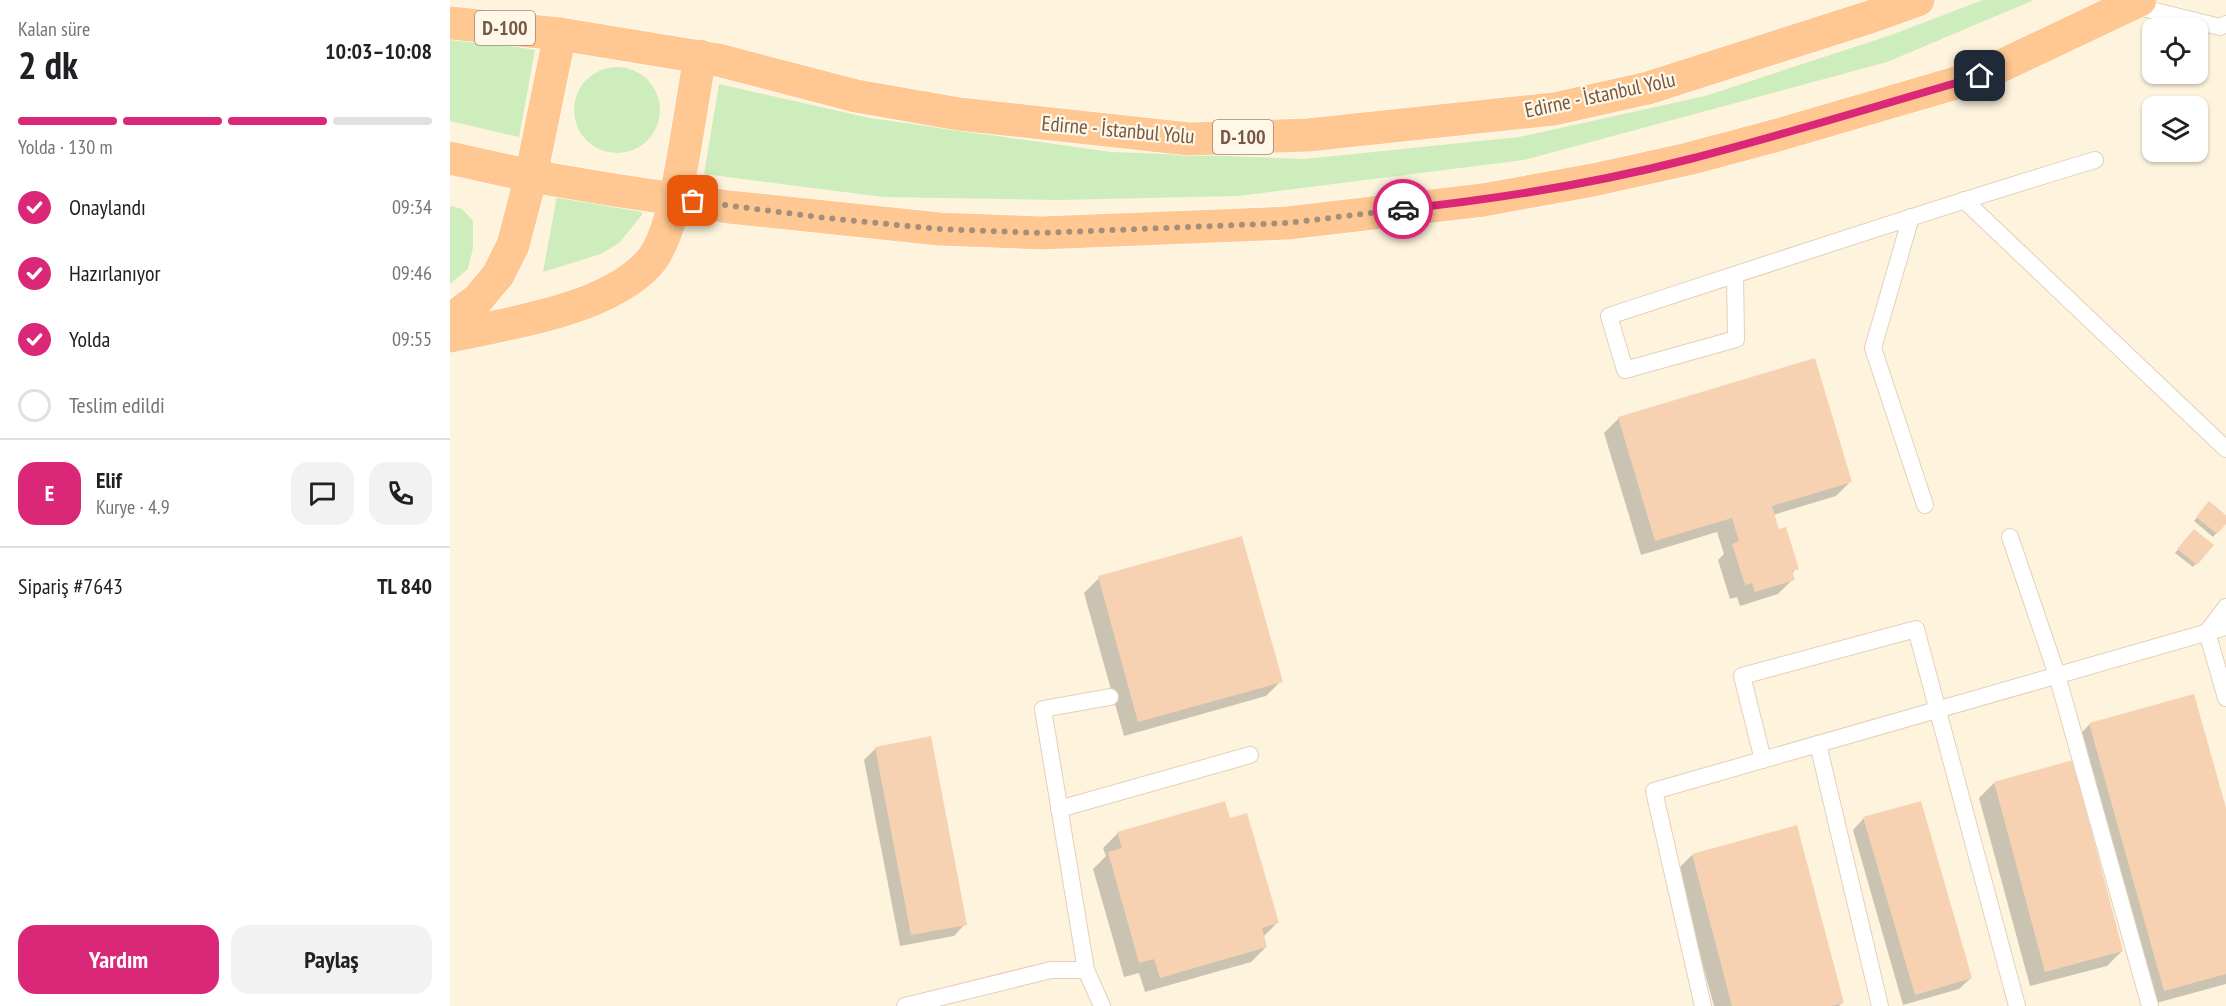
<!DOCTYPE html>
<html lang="tr">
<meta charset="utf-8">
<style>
body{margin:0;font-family:"PT Sans Narrow",sans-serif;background:#f2f2f2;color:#202124;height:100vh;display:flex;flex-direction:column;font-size:22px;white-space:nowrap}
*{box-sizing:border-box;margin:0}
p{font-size:20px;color:#757577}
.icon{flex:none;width:33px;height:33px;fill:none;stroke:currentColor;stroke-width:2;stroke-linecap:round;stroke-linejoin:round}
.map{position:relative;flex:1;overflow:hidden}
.side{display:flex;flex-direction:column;background:#fff;width:450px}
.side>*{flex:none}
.tools{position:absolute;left:1692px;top:18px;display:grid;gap:12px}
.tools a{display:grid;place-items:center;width:66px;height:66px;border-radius:12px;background:#fff;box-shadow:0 2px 4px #0004;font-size:30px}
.pin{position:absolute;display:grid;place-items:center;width:51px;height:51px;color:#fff;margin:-26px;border-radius:12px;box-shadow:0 3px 9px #0006}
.courier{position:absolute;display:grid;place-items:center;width:60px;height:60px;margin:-30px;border:4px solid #db2777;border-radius:50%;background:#fff;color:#222;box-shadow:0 2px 8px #0007}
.overview em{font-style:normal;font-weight:600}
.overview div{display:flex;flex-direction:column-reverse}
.overview{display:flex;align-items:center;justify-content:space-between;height:102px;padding:0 18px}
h1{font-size:39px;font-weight:600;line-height:45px}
.bar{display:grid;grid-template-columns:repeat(4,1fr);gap:9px 6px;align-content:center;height:72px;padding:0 18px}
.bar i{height:8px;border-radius:4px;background:#e0e0e0}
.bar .on{background:#db2777}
.bar p{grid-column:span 4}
.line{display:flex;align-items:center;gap:15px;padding:0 18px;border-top:2px solid #e0e0e0}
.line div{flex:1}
.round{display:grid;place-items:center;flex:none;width:63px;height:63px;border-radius:18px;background:#f2f2f2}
ol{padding:0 18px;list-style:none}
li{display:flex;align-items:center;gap:18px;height:66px}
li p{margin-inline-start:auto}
li .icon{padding:6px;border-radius:50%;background:#db2777;color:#fff;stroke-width:4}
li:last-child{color:#757577}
li i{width:33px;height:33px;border:3px solid #e0e0e0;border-radius:50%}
.primary-button{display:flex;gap:12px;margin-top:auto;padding:12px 18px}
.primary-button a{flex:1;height:69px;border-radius:18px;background:#db2777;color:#fff;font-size:24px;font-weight:600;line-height:69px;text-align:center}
.primary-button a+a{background:#f2f2f2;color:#202124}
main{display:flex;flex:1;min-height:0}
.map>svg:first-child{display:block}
.green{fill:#cdedbc}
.shadow{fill:#0003}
.building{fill:#f6d2b3}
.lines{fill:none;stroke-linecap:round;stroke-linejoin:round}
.service-casing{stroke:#e3d0ba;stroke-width:18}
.trunk-casing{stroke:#fff;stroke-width:34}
.service{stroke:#fff;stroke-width:16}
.trunk{stroke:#ffc892;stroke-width:33}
.done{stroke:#a68f7a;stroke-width:6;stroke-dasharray:0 10.8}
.route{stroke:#db2777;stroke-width:8}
.labels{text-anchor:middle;stroke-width:4.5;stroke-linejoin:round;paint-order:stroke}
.shield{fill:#fff7e7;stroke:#9f8875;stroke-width:1.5}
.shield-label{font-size:20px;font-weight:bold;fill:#765944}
.street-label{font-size:21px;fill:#765944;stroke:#fff7e7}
</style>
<main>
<section class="side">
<div class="overview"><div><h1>2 dk</h1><p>Kalan süre</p></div><em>10:03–10:08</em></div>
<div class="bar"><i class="on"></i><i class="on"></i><i class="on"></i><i></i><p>Yolda · 130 m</p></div>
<ol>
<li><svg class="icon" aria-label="check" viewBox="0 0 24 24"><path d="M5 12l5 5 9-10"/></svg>Onaylandı<p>09:34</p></li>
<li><svg class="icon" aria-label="check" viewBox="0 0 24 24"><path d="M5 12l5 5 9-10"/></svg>Hazırlanıyor<p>09:46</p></li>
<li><svg class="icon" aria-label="check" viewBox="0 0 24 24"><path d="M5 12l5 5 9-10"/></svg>Yolda<p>09:55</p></li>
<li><i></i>Teslim edildi</li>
</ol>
<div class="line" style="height:108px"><b class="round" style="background:#db2777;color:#fff">E</b><div><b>Elif</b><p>Kurye · 4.9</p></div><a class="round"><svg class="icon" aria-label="chat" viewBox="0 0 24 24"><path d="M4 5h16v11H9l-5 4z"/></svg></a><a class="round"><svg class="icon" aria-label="phone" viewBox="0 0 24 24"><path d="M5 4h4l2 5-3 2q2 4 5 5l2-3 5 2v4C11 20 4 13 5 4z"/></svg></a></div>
<div class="line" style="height:78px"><div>Sipariş #7643</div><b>TL 840</b></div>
<div class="primary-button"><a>Yardım</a><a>Paylaş</a></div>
</section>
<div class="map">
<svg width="1776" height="1006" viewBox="0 0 1776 1006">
<rect width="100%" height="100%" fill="#fef4de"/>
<g class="green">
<polygon points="1533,0 1584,0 1437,62 1074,160 788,196 608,200 433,197 254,174 269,84 420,118 661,152 855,159 1069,137 1255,96 1441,35"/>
<polygon points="0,36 85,50 69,137 0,121"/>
<circle cx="167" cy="110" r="43"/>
<polygon points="107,196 192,212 192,215 169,243 151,254 93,272"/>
<polygon points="0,206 12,209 23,221 23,248 18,269 0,284"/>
</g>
<g class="shadow">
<polygon points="1169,418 1401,481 1386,496 1323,515 1328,531 1347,568 1341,574 1343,579 1328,594 1290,606 1287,597 1280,599 1268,560 1274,554 1267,532 1191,555 1154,433"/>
<polygon points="1756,507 1776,517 1776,522 1763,537 1744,521"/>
<polygon points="1741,534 1746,564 1743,567 1725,553"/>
<polygon points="649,578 831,681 816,696 674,736 634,593"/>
<polygon points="1640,724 1776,813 1776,984 1699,1005 1625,739"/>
<polygon points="426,748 515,924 504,936 450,946 414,760"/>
<polygon points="1544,783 1672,951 1657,966 1580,986 1529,798"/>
<polygon points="1414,818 1521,978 1509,989 1453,1005 1403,830"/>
<polygon points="779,820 827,923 813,937 816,947 801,962 695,992 689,973 674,977 643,869 656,856 653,848 668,833"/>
<polygon points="1242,855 1393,1002 1389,1006 1264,1006 1227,870"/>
</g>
<g class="building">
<polygon points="1365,358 1402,482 1322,506 1329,529 1336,527 1349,569 1342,571 1345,580 1305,592 1302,583 1295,585 1282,544 1289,541 1282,518 1205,541 1168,417"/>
<polygon points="1759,501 1776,515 1776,524 1767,534 1746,517"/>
<polygon points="1744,529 1764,545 1747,565 1727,549"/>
<polygon points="792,536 833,682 688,722 648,576"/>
<polygon points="1744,694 1776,808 1776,974 1714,991 1639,723"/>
<polygon points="481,736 517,925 461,935 425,747"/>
<polygon points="1623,760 1673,951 1595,972 1544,782"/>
<polygon points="775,801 780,818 797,813 829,923 812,928 817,947 710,978 704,959 689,963 658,852 672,848 667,832"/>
<polygon points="1471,801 1522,978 1465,995 1413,817"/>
<polygon points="1347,825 1394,1003 1381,1006 1282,1006 1242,854"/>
</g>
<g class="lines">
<g class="service-casing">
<g id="service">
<polyline points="1681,5 1770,27 1776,24"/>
<polyline points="1514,200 1776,449"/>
<polyline points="1461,217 1423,348 1475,505"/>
<path d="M1285,275L1286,339L1175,370L1159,316C1321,263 1482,209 1645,160"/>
<polyline points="1560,537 1607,675 1700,1006"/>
<polyline points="1776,607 1757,632 1776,698"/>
<polyline points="1368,744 1430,1006"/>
<polyline points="1313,760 1292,676 1466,629 1567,1006"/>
<polyline points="609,809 800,755"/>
<polyline points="455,1006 601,970 636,970"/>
<polyline points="652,1006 636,970 593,709 660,697"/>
<polyline points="1253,1006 1204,791 1776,627"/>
</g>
</g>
<g class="trunk-casing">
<g id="trunk">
<polyline points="0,23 110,34 268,60 406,96 509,114 739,139 858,135 1104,109 1198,88 1420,17 1468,0"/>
<polyline points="0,158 81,176 164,190 279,207 489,229 591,233 838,223 1033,200 1143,180 1238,159 1328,135 1530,76 1690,0"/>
<polyline points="0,320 27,300 48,275 63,245 81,176 110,34"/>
<path d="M0,336C60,323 156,310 199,263C221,238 229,179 235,147C240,117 245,87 250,56"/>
</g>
</g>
<use href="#service" class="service"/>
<use href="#trunk" class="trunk"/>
</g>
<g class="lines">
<polyline class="done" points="243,201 376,218 489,229 591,233 838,223 953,209"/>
<path class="route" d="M953,209C1049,199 1146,183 1240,159C1337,134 1433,104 1530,76"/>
</g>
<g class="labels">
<g class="shield">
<rect x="25" y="11" width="60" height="34" rx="4.5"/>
<rect x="763" y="120" width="60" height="34" rx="4.5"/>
</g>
<g class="shield-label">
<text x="55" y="35">D-100</text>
<text x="793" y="144">D-100</text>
</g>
<g class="street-label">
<text transform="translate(1150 95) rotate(-12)" y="7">Edirne - İstanbul Yolu</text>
<text transform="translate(668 130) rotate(5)" y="7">Edirne - İstanbul Yolu</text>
</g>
</g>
</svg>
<div class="tools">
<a><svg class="icon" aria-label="locate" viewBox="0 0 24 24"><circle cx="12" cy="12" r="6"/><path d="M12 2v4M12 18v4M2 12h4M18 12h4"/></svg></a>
<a><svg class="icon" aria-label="layers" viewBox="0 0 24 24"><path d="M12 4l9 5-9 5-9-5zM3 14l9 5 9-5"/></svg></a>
</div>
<div class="pin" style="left:243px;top:201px;background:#ea580c"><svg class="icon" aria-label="bag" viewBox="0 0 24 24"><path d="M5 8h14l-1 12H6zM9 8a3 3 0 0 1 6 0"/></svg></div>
<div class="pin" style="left:1530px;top:76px;background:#1f2937"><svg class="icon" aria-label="home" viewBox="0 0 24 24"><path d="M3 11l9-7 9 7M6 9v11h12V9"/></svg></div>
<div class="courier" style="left:953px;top:209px"><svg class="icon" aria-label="car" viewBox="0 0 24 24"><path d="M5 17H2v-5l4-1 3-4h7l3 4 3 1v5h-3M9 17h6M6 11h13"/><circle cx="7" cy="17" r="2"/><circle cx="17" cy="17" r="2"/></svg></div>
</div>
</main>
